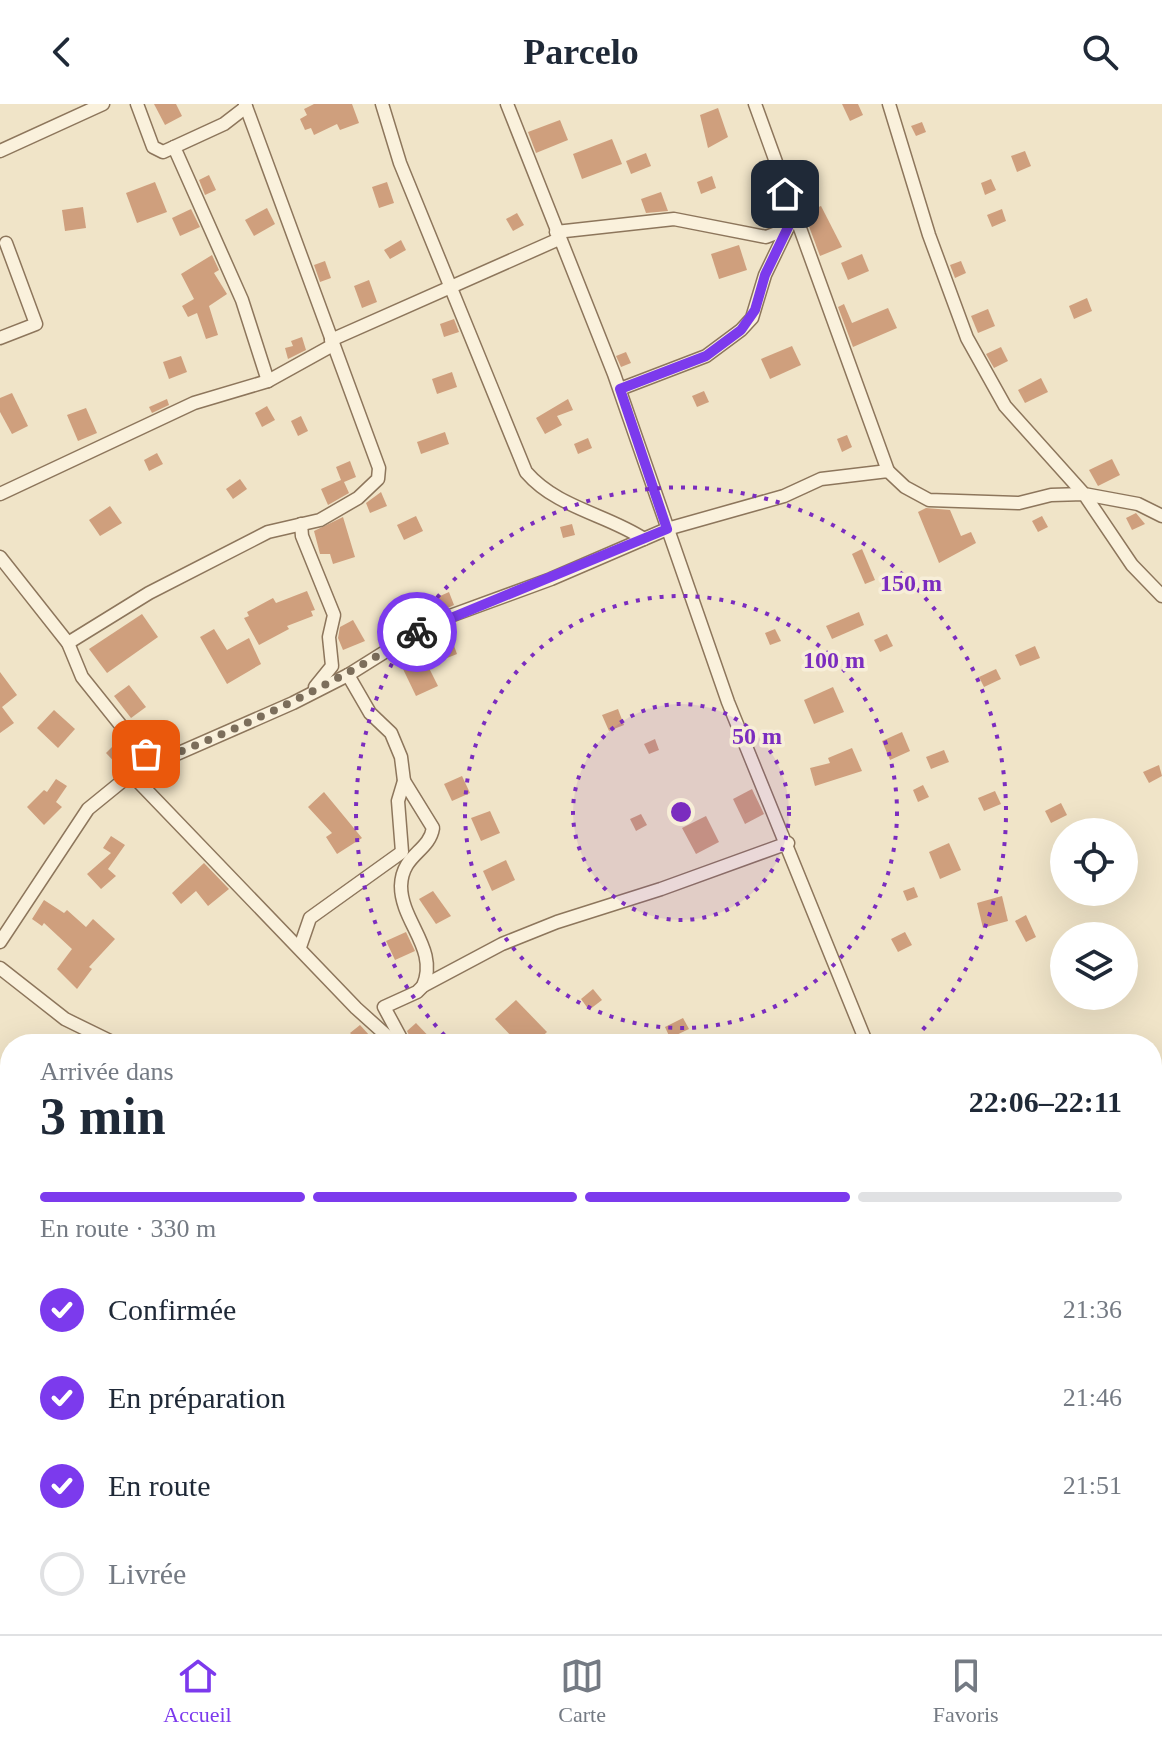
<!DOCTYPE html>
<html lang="fr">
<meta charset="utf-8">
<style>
body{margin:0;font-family:Georgia,serif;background:#f6f6f7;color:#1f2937;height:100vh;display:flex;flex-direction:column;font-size:30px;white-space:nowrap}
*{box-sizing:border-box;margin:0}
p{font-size:26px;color:#747a83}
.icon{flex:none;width:44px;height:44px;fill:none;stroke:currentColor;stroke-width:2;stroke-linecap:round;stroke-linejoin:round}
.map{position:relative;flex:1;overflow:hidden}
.panel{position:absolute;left:0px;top:930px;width:1162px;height:600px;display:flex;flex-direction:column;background:#fff;border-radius:32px 32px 0 0;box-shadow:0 8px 32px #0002}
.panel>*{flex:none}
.buttons{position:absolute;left:1050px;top:714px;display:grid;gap:16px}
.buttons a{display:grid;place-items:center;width:88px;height:88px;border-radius:50%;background:#fff;box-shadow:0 8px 32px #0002;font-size:40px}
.pin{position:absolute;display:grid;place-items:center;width:68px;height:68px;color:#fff;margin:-34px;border-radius:16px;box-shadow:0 4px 12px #0006}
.courier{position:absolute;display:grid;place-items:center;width:80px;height:80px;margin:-40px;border:6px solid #7c3aed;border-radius:50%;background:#fff;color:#222;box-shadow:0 2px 10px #0007}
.summary em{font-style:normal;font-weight:600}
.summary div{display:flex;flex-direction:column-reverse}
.summary{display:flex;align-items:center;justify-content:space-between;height:136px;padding:0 40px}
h1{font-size:52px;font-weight:600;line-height:60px}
.bar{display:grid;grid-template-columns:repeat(4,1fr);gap:12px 8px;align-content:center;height:96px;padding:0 40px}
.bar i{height:10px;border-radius:6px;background:#e0e1e3}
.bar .selected{background:#7c3aed}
.bar p{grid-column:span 4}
ol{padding:0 40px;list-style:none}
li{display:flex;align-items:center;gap:24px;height:88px}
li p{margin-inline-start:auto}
li .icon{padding:8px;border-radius:50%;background:#7c3aed;color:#fff;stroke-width:4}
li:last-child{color:#747a83}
li i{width:44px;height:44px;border:4px solid #e0e1e3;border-radius:50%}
header{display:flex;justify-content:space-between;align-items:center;height:104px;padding:0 40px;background:#fff;font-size:36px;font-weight:600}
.tab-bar{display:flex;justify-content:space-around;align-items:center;height:112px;border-top:2px solid #e0e1e3;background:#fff;font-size:22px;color:#747a83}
.tab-bar a{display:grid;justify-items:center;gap:4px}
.tab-bar .selected{color:#7c3aed}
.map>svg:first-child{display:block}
.building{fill:#cf9f7d}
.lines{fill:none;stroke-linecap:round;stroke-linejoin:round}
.minor-casing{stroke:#8d765c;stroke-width:15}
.minor{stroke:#faf1dc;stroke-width:12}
.done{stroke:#7c6e5b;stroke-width:8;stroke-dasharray:0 14.4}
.route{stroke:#7c3aed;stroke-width:10}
.ring{fill:none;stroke:#7b2cbf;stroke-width:4;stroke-dasharray:4 8}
.centre{fill:#7b2cbf;stroke:#f7eed8;stroke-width:4}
.ring-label{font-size:24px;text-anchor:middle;font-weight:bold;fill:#7b2cbf;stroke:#f7eed8;stroke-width:7;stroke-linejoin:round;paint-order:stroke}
</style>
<header><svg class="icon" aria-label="back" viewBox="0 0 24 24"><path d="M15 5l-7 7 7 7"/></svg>Parcelo<svg class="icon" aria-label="search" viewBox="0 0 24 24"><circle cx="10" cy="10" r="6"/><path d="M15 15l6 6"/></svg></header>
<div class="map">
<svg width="1162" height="1530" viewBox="0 0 1162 1530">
<rect width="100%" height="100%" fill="#f0e4c8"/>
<g class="building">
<polygon points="154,0 176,0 182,12 165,21"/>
<polygon points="314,0 352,0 359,19 340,26 337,20 314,31 311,24 305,26 300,15 307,11 304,5"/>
<polygon points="842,0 858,0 863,11 850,17"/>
<polygon points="718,4 728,33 708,44 700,11"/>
<polygon points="560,16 568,36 536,49 528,28"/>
<polygon points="922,18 926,28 916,32 911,22"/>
<polygon points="612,35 622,60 582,75 573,50"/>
<polygon points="1025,47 1031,62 1017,68 1011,52"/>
<polygon points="646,49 651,62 631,70 626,57"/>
<polygon points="209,71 216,86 205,91 199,76"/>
<polygon points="712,72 716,84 701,90 697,78"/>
<polygon points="991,75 996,86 985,91 981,79"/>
<polygon points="155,78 167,108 137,119 126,89"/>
<polygon points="387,78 394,99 379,104 372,83"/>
<polygon points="661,88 668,107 646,109 641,95"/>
<polygon points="770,93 776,110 758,117 751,100"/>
<polygon points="821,102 842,143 820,152 804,109"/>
<polygon points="83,103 86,124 65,127 62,106"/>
<polygon points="267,104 275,120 254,132 245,116"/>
<polygon points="191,105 200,123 180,132 172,114"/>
<polygon points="1002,105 1006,117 992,123 987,111"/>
<polygon points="517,109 524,121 513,127 506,115"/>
<polygon points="401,136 406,146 390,155 384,146"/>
<polygon points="739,141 747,166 719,175 711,150"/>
<polygon points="862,150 869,167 848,176 841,159"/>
<polygon points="212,151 219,166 214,169 227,190 209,202 218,231 206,235 197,209 188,213 182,202 194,195 181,170"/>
<polygon points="325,157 331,174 320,178 314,161"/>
<polygon points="961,157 966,169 955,174 950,161"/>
<polygon points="369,176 377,198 362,204 354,182"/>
<polygon points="1087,194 1092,207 1074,215 1069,202"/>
<polygon points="844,200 852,219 888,204 897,224 853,243 838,203"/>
<polygon points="988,205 995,222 978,229 971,212"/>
<polygon points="454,215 459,228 444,233 440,220"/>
<polygon points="302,233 306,246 288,255 285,244 293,242 291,237"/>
<polygon points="792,242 801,261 770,275 761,255"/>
<polygon points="1001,243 1008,257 994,264 986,250"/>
<polygon points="626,248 631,259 621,263 616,252"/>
<polygon points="181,252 187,268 169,275 163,258"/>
<polygon points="452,268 457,283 437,290 432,275"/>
<polygon points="1041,274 1048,288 1025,299 1018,286"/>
<polygon points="704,287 709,298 697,303 692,292"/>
<polygon points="12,289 28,322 12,330 0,308 0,294"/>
<polygon points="167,295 169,301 152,309 149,303"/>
<polygon points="568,295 573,306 557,312 562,321 545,330 536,314"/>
<polygon points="267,302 275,316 262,323 255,309"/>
<polygon points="86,304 97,329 78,337 67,311"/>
<polygon points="301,312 308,327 298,332 291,317"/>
<polygon points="445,328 449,340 421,350 417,338"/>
<polygon points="847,331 852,343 842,348 837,335"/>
<polygon points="588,334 592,344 578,350 574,340"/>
<polygon points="157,349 163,360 149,367 144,356"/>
<polygon points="1112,355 1120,371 1098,382 1089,366"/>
<polygon points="350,357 356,373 344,378 349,389 328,401 321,385 341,376 336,363"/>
<polygon points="240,375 247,385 233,395 226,385"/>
<polygon points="381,388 387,402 370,409 366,399"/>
<polygon points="110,402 122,419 100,432 89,416"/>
<polygon points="926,404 950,406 961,432 971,428 976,439 939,459 918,408"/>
<polygon points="1136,409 1145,420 1132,426 1126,414"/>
<polygon points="416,412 423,427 404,436 397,421"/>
<polygon points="1042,412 1048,423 1038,428 1032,417"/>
<polygon points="343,413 355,453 333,460 330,450 320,450 314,427"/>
<polygon points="572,420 575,431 563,434 560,423"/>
<polygon points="862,445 875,476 865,480 852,450"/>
<polygon points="307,487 315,506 311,507 313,512 287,522 289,525 259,541 244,514 249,512 247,508 273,494 276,499"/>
<polygon points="449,488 454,501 413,520 405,504 413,500 410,496 425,489 429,497"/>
<polygon points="859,508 864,521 832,535 826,522"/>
<polygon points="142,510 158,533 107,569 89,545"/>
<polygon points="353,516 365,537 343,546 338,534 340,523"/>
<polygon points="214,525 227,546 249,534 261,560 227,580 200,533"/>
<polygon points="775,525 781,537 770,541 765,529"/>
<polygon points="887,530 893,542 880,548 874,536"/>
<polygon points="453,539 457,550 447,554 442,543"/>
<polygon points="1035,542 1040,554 1020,562 1015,551"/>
<polygon points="424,554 438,582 416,592 403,565"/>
<polygon points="996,565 1001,575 984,583 979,573"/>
<polygon points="0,568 17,591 2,603 14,619 0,629"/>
<polygon points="129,581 146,603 131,614 114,592"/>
<polygon points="833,583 844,608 814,620 804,596"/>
<polygon points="618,605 624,621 609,627 602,611"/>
<polygon points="54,606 75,625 58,644 37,624"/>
<polygon points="902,628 910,647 890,656 882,637"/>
<polygon points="120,635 136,654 122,666 106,649"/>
<polygon points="655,635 659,646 649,650 644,640"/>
<polygon points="852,644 862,667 815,682 810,664 830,659 828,654"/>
<polygon points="944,646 949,658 931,665 926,653"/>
<polygon points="1159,661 1162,672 1149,679 1143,668"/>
<polygon points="462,672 470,689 452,697 444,680"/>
<polygon points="56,675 67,682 56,698 62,703 44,721 27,703 44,686 47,688"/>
<polygon points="923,681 929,693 918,698 913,686"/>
<polygon points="752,685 764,710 745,720 733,695"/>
<polygon points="995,687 1001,700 984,707 978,694"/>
<polygon points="324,688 362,734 337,750 326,733 332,729 308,703"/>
<polygon points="1061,699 1067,711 1051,719 1045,707"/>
<polygon points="490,707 500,729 481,737 471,714"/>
<polygon points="641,710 647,721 636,727 630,715"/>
<polygon points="706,712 719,738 696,750 682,724"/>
<polygon points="111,732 125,741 108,765 116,772 101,785 87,770 111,749 103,744"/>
<polygon points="949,739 961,766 940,775 929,748"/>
<polygon points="506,756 515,776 492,787 483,767"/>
<polygon points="204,759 229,785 208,802 196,787 181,800 172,789"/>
<polygon points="914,783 918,793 907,797 903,787"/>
<polygon points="433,787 451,812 436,820 419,795"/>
<polygon points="1002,792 1008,817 983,824 977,799"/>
<polygon points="44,796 64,809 67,806 86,823 93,815 115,835 89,863 92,865 77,885 57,865 72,845 44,819 42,822 32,815"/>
<polygon points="1026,811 1036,833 1026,838 1015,817"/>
<polygon points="406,828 415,847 395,856 386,837"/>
<polygon points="905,828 912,841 898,848 891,835"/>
<polygon points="593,885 602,896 589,906 581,895"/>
<polygon points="516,896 547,928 534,940 519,940 495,915"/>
<polygon points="683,914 689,925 670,934 665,923"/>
<polygon points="416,919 436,940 413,939 407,927"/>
<polygon points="360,921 370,932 361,940 350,929"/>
</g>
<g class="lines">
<g class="minor-casing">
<g id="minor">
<polyline points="137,0 153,43 163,48 174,43"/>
<path d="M382,0L400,59L526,368C557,404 606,410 644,435"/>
<polyline points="507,0 614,270 728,598 867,940"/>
<polyline points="755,0 888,367"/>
<polyline points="889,0 929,131 967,234 1005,302 1084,390 1138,400 1162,412"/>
<polyline points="246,3 224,20 174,43 242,196 268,277"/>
<polyline points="0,47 103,0"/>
<polyline points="556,128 674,115 766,133 787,125"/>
<polyline points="0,234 36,220 6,139"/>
<polyline points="331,236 559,135"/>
<polyline points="620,285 706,252 741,226 752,214 765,171 793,113"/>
<polyline points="0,390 194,299 268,277 333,241"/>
<polyline points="301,420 302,432 334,511 329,533 332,562 315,583"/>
<polyline points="0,453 68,539 82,573 151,659"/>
<polyline points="68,539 149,489 268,428 320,416 358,394 378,375 379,364 245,0"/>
<polyline points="131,670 356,904 396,940"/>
<path d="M404,677L433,724C429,748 402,750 401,782C401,818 439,845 423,882"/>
<polyline points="0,838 88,705 131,670 293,599 348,571 431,519 551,475 667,425 784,392 821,375 888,367 905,383 929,396 1019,399 1051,391 1084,390 1132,461 1162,492"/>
<polyline points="300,843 310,814 402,748 398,697 404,677 401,653 391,629 370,609 348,571"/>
<polyline points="0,864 65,915 116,940"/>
<polyline points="404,940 384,903 417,888 423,882 502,840 557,818 661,785 788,739"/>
<polyline points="1152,1063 1162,1064"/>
<polyline points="0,1084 10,1067"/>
<polyline points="1152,1259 1162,1311"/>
<polyline points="0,1308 10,1293"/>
<polyline points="1152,1441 1162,1438"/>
<polyline points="0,1469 10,1480"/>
<polyline points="0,1507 10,1495"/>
<polyline points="96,1520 145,1530"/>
<polyline points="542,1520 549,1530"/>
<polyline points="719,1520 726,1530"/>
<polyline points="348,1530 352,1520"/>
<polyline points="915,1530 936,1520"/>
<polyline points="1131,1530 1148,1520"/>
</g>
</g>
<use href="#minor" class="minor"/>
</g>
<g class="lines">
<path class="done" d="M146,650L151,659C245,623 332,581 417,528"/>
<polyline class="route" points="417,528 667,425 620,285 706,252 741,226 755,206 765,171 793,113 785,90"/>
</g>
<circle cx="681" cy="708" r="108" fill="#7b2cbf" fill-opacity=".12"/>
<g class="ring">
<circle cx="681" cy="708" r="108"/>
<circle cx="681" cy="708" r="216"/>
<path d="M453 940A325 325 0 1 1 909 940"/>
</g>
<circle cx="681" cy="708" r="12" class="centre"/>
<g class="ring-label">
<text x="911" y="487">150 m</text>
<text x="834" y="564">100 m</text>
<text x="757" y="640">50 m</text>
</g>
</svg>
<div class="buttons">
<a><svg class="icon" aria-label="locate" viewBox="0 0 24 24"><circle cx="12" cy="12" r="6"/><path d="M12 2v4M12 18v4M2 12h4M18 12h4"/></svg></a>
<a><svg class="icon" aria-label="layers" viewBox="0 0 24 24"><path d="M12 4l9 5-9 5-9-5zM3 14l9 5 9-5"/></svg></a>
</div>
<div class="pin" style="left:146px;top:650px;background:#ea580c"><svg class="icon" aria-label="bag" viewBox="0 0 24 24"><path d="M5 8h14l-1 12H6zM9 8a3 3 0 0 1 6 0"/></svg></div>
<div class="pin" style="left:785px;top:90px;background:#1f2937"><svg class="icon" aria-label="home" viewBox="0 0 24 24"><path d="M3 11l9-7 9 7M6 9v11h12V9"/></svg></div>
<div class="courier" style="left:417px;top:528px"><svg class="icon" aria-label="bike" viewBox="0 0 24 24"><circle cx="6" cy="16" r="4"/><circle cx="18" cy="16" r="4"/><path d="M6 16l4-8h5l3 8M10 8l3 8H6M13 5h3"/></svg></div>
<section class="panel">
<div class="summary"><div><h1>3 min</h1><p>Arrivée dans</p></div><em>22:06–22:11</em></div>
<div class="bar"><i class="selected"></i><i class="selected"></i><i class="selected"></i><i></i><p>En route · 330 m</p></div>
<ol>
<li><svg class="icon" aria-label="check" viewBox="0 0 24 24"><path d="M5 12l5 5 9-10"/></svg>Confirmée<p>21:36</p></li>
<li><svg class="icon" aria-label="check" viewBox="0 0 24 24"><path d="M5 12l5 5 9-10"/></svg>En préparation<p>21:46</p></li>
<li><svg class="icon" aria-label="check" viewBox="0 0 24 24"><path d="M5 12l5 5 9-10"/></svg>En route<p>21:51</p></li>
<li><i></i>Livrée</li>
</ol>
</section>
</div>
<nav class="tab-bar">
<a class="selected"><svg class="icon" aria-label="home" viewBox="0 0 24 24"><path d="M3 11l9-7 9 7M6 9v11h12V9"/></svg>Accueil</a>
<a><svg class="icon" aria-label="map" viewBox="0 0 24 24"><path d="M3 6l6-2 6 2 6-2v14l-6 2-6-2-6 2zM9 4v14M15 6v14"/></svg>Carte</a>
<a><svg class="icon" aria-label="saved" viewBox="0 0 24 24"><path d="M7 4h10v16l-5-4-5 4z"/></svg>Favoris</a>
</nav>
